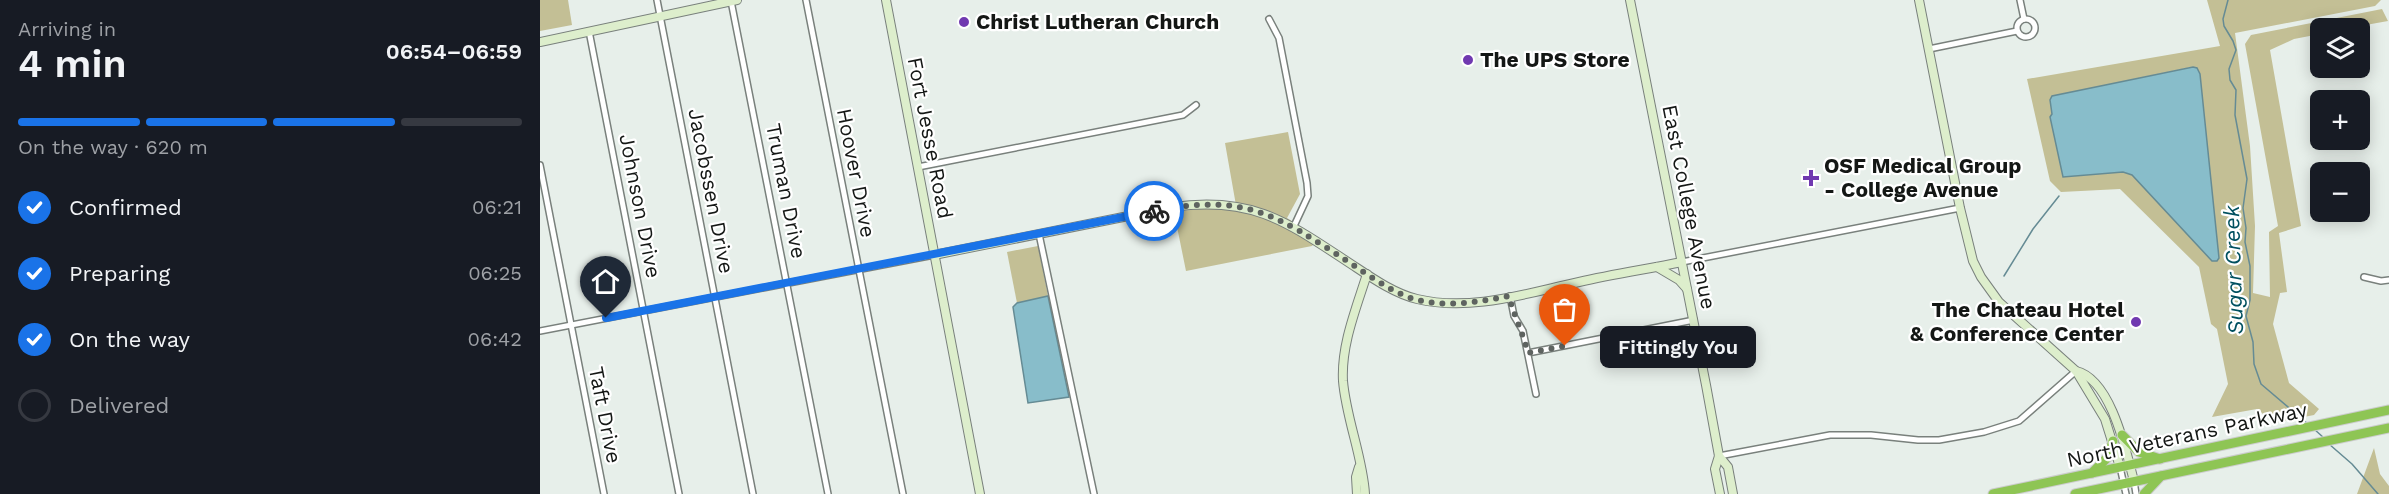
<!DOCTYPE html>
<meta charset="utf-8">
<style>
body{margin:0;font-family:"Work Sans",sans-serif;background:#20242c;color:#f1f3f6;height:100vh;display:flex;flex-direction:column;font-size:22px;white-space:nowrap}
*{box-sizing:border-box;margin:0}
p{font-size:20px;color:#9ea1a6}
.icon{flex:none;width:33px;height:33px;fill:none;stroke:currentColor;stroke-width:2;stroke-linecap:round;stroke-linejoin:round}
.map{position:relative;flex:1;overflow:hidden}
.details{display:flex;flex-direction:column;background:#171b24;width:540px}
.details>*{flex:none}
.buttons{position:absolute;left:1770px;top:18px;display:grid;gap:12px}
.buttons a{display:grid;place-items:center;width:60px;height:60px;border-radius:9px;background:#171b24;box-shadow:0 3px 15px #0003;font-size:30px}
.pin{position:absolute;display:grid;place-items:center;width:51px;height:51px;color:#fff;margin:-62px -26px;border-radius:50% 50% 50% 0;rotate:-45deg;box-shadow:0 0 6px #0007}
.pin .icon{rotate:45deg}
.courier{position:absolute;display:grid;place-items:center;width:60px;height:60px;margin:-30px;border:4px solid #1a73e8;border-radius:50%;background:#fff;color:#222;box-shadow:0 2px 8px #0007}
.bubble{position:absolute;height:42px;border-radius:9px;background:#171b24;box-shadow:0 3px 15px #0003;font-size:20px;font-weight:600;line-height:42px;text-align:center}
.headline em{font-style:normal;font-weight:600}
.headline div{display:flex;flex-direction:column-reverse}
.headline{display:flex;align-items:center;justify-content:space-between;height:102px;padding:0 18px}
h1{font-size:39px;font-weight:600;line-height:45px}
.bar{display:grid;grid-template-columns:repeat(4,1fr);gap:9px 6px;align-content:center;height:72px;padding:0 18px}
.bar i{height:8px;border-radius:4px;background:#363941}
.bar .selected{background:#1a73e8}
.bar p{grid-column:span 4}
ol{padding:0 18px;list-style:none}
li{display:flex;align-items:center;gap:18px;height:66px}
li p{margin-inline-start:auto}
li .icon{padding:6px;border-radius:50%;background:#1a73e8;color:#fff;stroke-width:4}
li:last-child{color:#9ea1a6}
li i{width:33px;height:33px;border:3px solid #363941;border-radius:50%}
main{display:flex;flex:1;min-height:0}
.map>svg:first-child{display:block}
.green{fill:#c3bf95;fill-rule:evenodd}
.water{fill:#88bdca;stroke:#658b94;stroke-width:1.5}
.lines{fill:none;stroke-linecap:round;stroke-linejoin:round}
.stream{stroke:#658b94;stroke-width:1.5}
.street-casing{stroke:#79807c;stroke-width:8}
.secondary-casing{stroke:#79807c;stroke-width:10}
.highway-casing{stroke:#cbcccc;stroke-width:11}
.street{stroke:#fff;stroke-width:5}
.secondary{stroke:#dec;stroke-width:8}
.highway{stroke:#8ec554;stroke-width:9}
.done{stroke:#5e6360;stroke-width:6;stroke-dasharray:0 10.8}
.route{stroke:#1a73e8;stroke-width:8}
.poi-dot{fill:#7039b0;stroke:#fff;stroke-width:2}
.labels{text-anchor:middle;stroke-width:4.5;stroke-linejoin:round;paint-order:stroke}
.poi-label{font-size:21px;font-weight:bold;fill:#141715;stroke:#fff;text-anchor:start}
.street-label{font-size:21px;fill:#141715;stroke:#fff}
.water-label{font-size:22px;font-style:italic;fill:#00505f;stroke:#fff}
</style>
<main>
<section class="details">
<div class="headline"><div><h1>4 min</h1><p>Arriving in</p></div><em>06:54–06:59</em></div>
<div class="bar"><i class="selected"></i><i class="selected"></i><i class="selected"></i><i></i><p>On the way · 620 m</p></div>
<ol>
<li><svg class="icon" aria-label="check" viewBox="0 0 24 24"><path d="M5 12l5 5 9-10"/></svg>Confirmed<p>06:21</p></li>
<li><svg class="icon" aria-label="check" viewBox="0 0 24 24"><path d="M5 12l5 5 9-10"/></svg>Preparing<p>06:25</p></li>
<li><svg class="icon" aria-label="check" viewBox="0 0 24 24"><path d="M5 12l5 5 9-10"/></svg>On the way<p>06:42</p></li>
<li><i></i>Delivered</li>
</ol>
</section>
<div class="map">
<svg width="1849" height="494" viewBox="0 0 1849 494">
<rect width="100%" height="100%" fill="#e7efea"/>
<g class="green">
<polygon points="0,0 28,0 32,25 0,31"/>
<path d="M1667,0H1841L1835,6L1695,33L1710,146L1715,226L1713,293L1730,297L1729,232L1738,226L1705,44L1711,35L1842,9L1848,21L1809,28H1780V34L1754,39L1730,50L1761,226L1739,233L1747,292L1740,293L1733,324L1749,383L1779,409L1774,415L1734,423L1717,409L1672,417L1688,384L1677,329L1671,324L1659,267L1580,189L1521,192L1510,181L1487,79L1680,46ZM1652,67L1657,68L1672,261L1592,175L1583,172L1523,177L1512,114V96Z"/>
<polygon points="748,132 760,194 747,218 779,238 772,246 646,271 634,212 666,208 697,211 685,143"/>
<polygon points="498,246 508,296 477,303 467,252"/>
<polygon points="1834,448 1840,474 1849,486 1849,494 1817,494"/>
</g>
<g class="water">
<polygon points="1653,67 1657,68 1660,74 1679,258 1677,261 1672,261 1592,175 1583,172 1523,177 1510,117 1512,114 1510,100 1512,96"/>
<polygon points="508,296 529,397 488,403 473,307 477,303"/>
</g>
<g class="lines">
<g class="stream">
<polyline points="1688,0 1683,19 1684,26 1693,41 1696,50 1689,69 1690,80 1696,90 1695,115 1707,179 1703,208 1706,228 1705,242 1710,266 1710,300 1706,316 1713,342 1714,364 1721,384 1768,424"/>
<polyline points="1464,276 1493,229 1519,196"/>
<polyline points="1774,429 1784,438"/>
<polyline points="1789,444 1812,464 1838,494"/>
</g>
<g class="street-casing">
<g id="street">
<polyline points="117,0 213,494"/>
<polyline points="266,0 363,494"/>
<polyline points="1480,0 1484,19"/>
<polyline points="191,1 288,494"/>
<circle cx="1486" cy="28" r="9"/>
<polyline points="729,19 739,38 767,183 768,196 754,226"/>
<polyline points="49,31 139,494"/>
<polyline points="1389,49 1477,31"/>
<polyline points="0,165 64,494"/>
<polyline points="378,167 643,115 656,105"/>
<polyline points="499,234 554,494"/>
<polyline points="1142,262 1420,208"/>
<polyline points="1824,277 1841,281 1849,280"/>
<polyline points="970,296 974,316 983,331 996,394"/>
<polyline points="0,331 394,255"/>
<polyline points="988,353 1154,320"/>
<polyline points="1179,456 1290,435 1331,435 1378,440 1399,440 1444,432 1479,421 1536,371"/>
<polyline points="1580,467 1586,494"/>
<polyline points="1594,481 1596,494"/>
</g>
</g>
<g class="secondary-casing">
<g id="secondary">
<polyline points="346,0 440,494"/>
<polyline points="1090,0 1166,385 1179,456 1175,469 1180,494"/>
<polyline points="1379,0 1420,208 1433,261 1441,277 1459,302 1536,371 1565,419 1580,467"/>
<polyline points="0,42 197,0"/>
<path d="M394,255L633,207C716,195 751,225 817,268C835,280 856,294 877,299C931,312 987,293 1039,282C1074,274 1108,269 1142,262"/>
<polyline points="1117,267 1139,280 1147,289"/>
<path d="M1536,371C1571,379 1586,451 1594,481"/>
<polyline points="1179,456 1188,467 1193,494"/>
<polyline points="817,494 816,477 819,467"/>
<path d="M825,494C823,458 806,418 803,381C801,345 816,309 827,274"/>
</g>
</g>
<g class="highway-casing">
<g id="highway">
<polyline points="1582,435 1599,452 1620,459"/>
<polyline points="1552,473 1568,457 1573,441"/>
<polyline points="1453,494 1849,410"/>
<polyline points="1535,494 1849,428"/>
<polyline points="1604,494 1621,476"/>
</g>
</g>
<use href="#street" class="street"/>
<use href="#secondary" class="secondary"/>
<use href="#highway" class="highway"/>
</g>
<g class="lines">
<path class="done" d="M614,211C706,193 735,214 810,263C830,276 851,292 874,299C906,308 938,302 969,296C974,316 983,333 988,353L1025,346"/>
<polyline class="route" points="66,318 614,211"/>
</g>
<g class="poi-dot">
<circle cx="424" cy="22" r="6"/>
<circle cx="928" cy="60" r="6"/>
<path d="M1268 169h6v6h6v6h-6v6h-6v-6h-6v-6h6z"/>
<circle cx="1596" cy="322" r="6"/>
</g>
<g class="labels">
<g class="poi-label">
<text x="436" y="29">Christ Lutheran Church</text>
<text x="940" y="67">The UPS Store</text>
<text x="1284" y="173">OSF Medical Group<tspan x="1284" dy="24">- College Avenue</tspan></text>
<text x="1584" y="317" text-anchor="end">The Chateau Hotel<tspan x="1584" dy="24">&amp; Conference Center</tspan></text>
</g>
<g class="street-label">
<text transform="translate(390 138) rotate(79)" y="7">Fort Jesse Road</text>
<text transform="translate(316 173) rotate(79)" y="7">Hoover Drive</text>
<text transform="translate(171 191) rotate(79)" y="7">Jacobssen Drive</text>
<text transform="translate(246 191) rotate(79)" y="7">Truman Drive</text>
<text transform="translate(100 206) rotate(79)" y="7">Johnson Drive</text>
<text transform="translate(1149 207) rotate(79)" y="7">East College Avenue</text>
<text transform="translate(65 415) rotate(79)" y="7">Taft Drive</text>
<text transform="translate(1647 435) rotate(-12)" y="7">North Veterans Parkway</text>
</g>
<g class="water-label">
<text transform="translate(1693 270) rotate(-92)" y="8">Sugar Creek</text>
</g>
</g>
</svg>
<div class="buttons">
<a><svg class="icon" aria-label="layers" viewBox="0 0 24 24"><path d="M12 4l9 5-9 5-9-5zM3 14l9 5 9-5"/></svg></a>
<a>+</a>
<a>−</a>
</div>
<div class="pin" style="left:1025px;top:346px;background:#ea580c"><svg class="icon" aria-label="bag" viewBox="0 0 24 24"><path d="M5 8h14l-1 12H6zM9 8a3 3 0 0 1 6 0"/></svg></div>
<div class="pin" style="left:66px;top:318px;background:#1f2937"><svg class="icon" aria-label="home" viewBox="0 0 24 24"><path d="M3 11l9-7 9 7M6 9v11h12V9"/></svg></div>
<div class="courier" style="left:614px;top:211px"><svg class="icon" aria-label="bike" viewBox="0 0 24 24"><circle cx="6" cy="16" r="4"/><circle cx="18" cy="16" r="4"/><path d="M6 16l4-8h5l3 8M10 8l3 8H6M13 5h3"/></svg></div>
<div class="bubble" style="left:1060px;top:326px;width:156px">Fittingly You</div>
</div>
</main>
